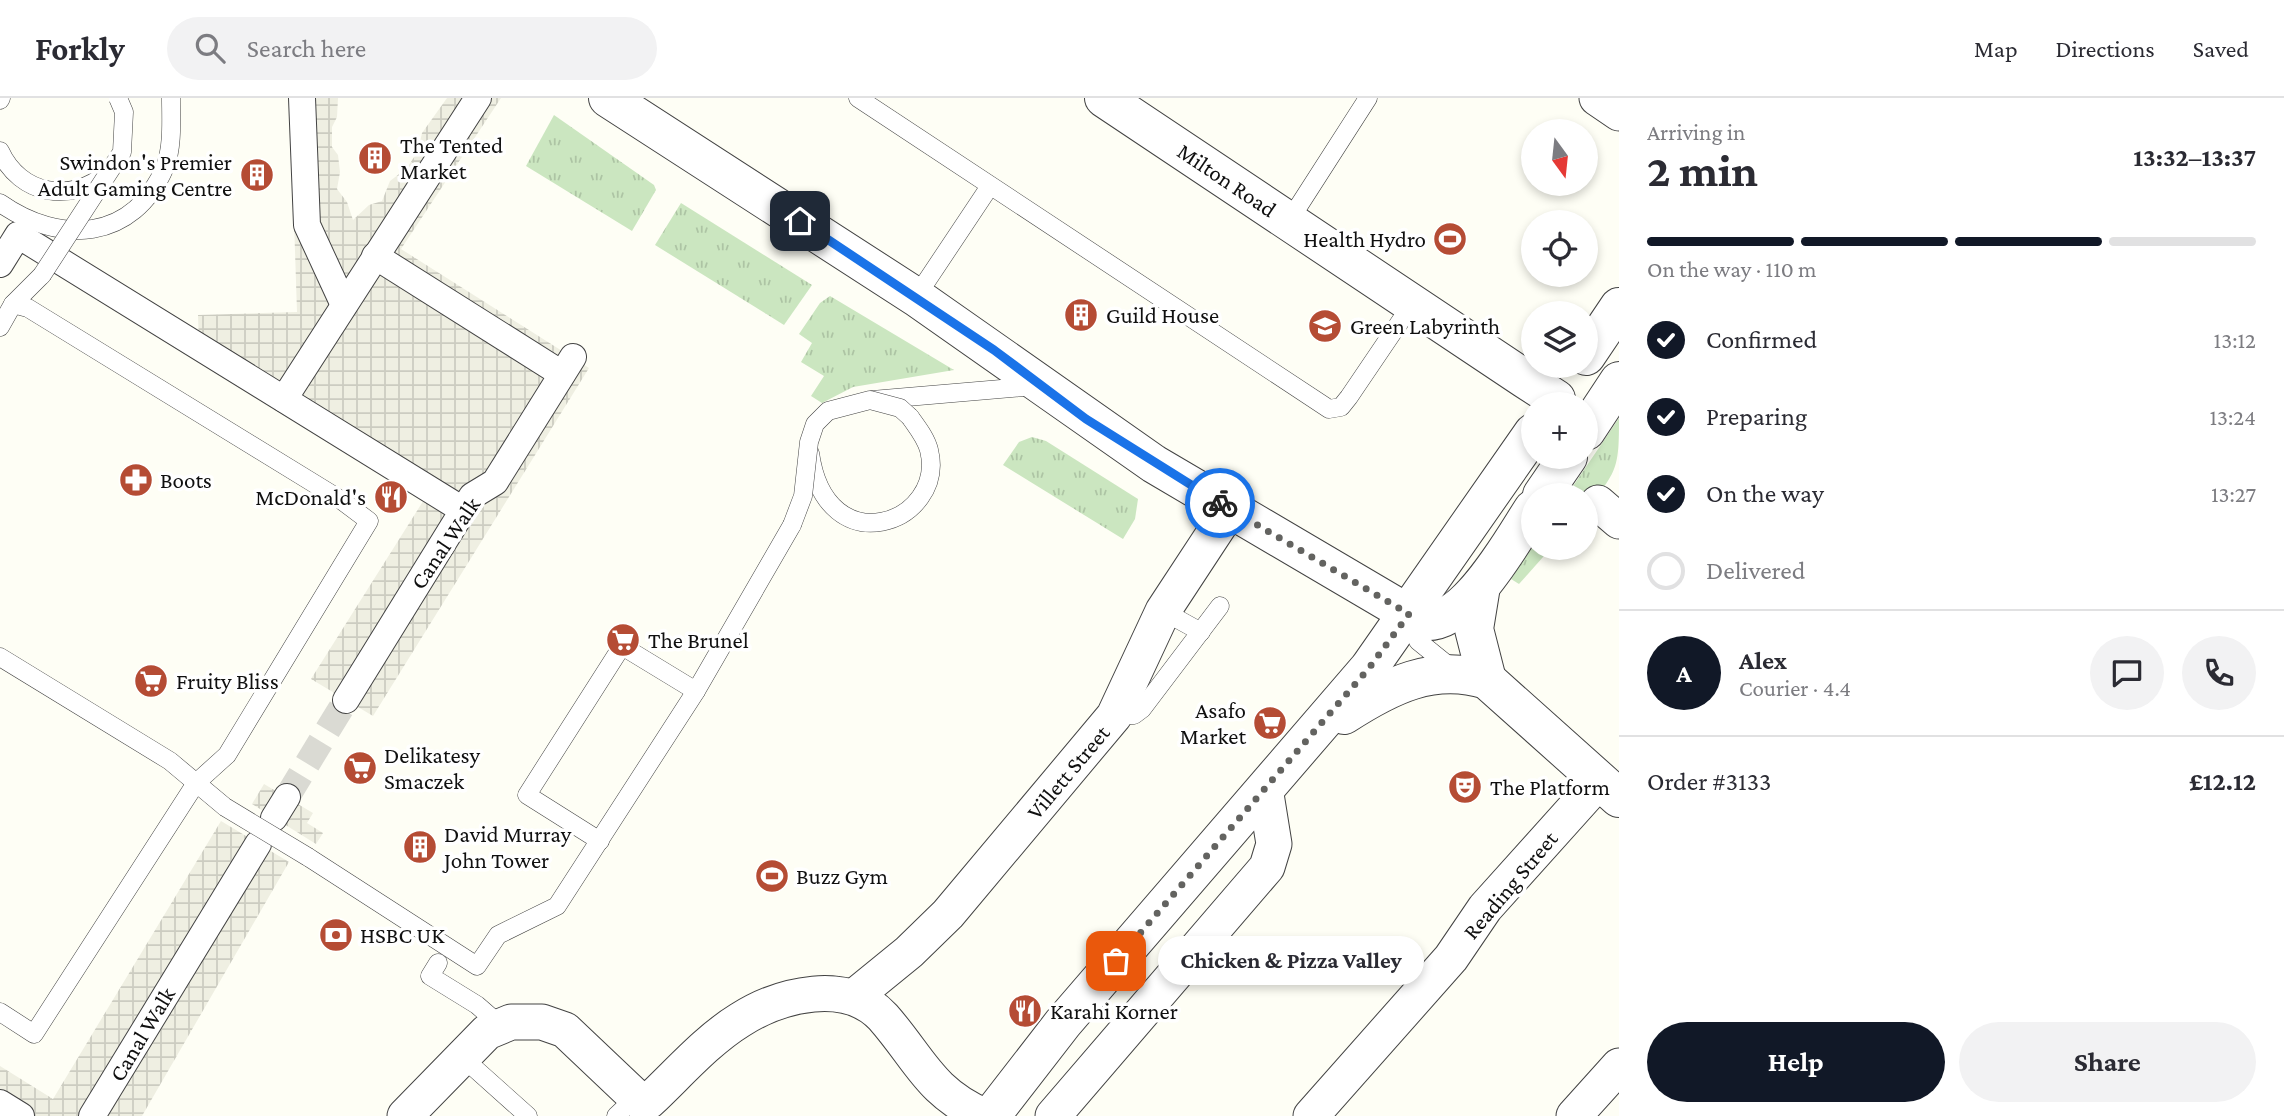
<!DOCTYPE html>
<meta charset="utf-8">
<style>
body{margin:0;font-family:"Crimson Pro",serif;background:#f2f2f3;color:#2b2b33;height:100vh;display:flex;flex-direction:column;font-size:26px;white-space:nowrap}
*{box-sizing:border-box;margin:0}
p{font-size:23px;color:#7c7c81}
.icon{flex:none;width:38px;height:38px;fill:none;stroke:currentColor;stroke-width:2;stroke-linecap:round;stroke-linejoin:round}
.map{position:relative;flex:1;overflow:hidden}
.details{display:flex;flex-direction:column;background:#fff;width:665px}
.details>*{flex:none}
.needle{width:46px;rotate:165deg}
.tools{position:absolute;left:1521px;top:21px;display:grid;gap:14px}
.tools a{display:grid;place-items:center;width:77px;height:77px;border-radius:50%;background:#fff;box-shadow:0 4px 10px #0003;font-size:35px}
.pin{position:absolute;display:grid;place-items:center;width:60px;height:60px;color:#fff;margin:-30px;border-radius:14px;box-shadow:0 4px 10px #0006}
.courier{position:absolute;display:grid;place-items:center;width:70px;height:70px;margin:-35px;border:5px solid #1a73e8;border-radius:50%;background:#fff;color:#222;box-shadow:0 2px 9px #0007}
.bubble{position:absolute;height:49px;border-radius:24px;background:#fff;box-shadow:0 4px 10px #0003;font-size:23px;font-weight:700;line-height:49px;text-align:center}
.head em{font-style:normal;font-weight:700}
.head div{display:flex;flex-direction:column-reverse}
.head{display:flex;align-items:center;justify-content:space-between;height:119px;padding:0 28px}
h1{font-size:46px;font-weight:700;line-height:52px}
.bar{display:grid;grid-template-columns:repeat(4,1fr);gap:10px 7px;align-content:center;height:84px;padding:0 28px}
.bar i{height:9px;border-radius:5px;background:#e1e1e2}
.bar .active{background:#111827}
.bar p{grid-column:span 4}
.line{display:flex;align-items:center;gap:18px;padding:0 28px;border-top:2px solid #e1e1e2}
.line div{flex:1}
.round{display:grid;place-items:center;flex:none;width:74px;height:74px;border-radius:37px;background:#f2f2f3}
ol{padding:0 28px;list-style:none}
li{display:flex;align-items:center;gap:21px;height:77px}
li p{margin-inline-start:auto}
li .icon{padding:7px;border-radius:50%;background:#111827;color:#fff;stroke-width:4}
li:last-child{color:#7c7c81}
li i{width:38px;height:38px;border:4px solid #e1e1e2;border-radius:50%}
.action{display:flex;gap:14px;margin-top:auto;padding:14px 28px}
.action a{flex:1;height:80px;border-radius:42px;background:#111827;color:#fff;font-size:28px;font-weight:700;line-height:80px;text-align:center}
.action a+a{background:#f2f2f3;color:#2b2b33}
header{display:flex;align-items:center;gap:42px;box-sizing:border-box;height:98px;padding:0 35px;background:#fff;border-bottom:2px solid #e1e1e2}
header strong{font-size:33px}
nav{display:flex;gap:38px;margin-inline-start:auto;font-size:24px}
.search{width:490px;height:63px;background:#f2f2f3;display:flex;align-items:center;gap:18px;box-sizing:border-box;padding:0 24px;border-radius:38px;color:#7c7c81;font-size:26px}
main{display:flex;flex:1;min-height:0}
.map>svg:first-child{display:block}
.grass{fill:url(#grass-tufts)}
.plaza{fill:url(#plaza-grid)}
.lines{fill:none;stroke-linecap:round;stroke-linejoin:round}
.pedestrian-tunnel{stroke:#dadad3;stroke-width:26;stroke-dasharray:26 13;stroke-linecap:butt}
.service-casing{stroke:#434343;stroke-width:19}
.pedestrian-casing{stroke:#434343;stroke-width:28}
.minor-casing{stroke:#434343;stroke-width:37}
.tertiary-casing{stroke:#434343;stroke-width:40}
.service{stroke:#fff;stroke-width:18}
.pedestrian{stroke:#fff;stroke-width:26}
.minor{stroke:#fff;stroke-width:35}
.tertiary{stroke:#fff;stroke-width:38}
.service-bridge-casing{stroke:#434343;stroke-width:19;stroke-linecap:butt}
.service-bridge{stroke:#fff;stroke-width:18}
.done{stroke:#636360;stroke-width:7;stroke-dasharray:0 12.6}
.route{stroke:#1a73e8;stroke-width:9}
.labels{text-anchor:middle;stroke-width:7;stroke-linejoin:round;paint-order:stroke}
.poi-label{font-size:23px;fill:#101010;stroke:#fff;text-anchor:start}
.street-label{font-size:23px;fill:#101010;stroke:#fff}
</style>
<header>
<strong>Forkly</strong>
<div class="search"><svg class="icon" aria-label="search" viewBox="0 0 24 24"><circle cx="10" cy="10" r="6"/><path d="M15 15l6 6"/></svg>Search here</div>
<nav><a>Map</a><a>Directions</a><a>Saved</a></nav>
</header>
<main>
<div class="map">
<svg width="1619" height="1018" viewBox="0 0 1619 1018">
<defs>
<pattern id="grass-tufts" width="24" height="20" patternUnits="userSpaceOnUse" patternTransform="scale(1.75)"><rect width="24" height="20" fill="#cbe6c0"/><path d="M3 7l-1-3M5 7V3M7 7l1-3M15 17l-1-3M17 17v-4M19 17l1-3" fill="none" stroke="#adc4a4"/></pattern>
<pattern id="plaza-grid" width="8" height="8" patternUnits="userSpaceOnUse" patternTransform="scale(1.75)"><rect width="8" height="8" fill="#efefe2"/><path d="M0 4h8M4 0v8" fill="none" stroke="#ccccc1"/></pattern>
</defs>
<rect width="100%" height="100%" fill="#fefef5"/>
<g class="grass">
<polygon points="554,17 654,87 656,92 632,133 526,68"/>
<polygon points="681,105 812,187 784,227 655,147"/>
<polygon points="830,198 954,272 853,289 822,305 811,298 824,278 801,264 812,245 799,236 820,205"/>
<path d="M1619,320C1619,369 1618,374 1586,411V397H1567Z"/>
<polygon points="1032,339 1046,343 1138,401 1135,421 1123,441 1003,367 1019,344"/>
<polygon points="1533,448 1551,450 1519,486 1511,481"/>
</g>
<g class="plaza">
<polygon points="290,0 338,0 337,19 332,29 332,49 338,57 340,74 337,91 347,104 353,122 369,107 382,103 390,83 407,70 418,53 422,35 447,0 501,0 401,151 589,270 373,618 311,581 427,397 199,248 198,217 297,214"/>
<polygon points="264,686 313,715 307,725 323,735 316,746 252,706"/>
<polygon points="221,723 289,764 142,1018 0,1018 0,968 53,1001"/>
</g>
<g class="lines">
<polyline class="pedestrian-tunnel" points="287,699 346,602"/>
<g class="service-casing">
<g id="service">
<polyline points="858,0 1329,311 1341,309 1349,299 1412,206"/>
<polyline points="0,2 1,0"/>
<path d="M0,53C20,97 71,106 107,75"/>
<path d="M0,105C60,147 133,144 165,69C173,49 171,21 171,0"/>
<polyline points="1289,123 1368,0"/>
<polyline points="916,199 990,88"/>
<polyline points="0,229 13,206 42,177"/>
<polyline points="872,302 1036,288"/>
<path d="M810,355C826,469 947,425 929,352C926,340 917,329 910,319"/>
<polyline points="1163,513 1201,534"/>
<polyline points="1410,518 1418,543 1455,573"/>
<polyline points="0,559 170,663 225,709"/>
<polyline points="1114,618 1134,617 1142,611 1220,508"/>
<polyline points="600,743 527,697 622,548 696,593"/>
<polyline points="308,759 477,868 498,837 557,808 696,593 792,427"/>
<polyline points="438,865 430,878 477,907 500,927"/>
<polyline points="0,914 34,936 196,685 227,657 369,423 341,402 28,210 13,206"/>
<polyline points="462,959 528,1018"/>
<polyline points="616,1018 635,1000"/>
</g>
</g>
<g class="pedestrian-casing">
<g id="pedestrian">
<polyline points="302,0 307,127 344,207"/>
<polyline points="375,158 562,276"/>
<polyline points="0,166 18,137 463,412"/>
<polyline points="284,301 478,0"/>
<polyline points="346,602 472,398 495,384 573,259"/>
<polyline points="274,720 287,699"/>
<polyline points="0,1005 21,1018"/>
<polyline points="92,1018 258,746"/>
</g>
</g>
<g class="minor-casing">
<g id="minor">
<polyline points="1597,0 1619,15"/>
<polyline points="1598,405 1619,423"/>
<polyline points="855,898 909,854 948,816 1114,618 1163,513 1230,411"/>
<path d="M405,1018L487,934L511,924H542L565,932L642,1005L649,1003C678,976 706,943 740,922C781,896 847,880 883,919C920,961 929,994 984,1018"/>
<polyline points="1053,1018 1267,769 1274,746 1265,690"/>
<polyline points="1311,1018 1451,860 1485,810 1600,682"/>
<polyline points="1574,1018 1619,968"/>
</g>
</g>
<g class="tertiary-casing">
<g id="tertiary">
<path d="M608,0L916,199L1154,366L1419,522C1463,535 1513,441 1533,411"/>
<polyline points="1104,0 1525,281 1556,301 1557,306"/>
<polyline points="1586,258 1619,209"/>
<polyline points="1586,333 1619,283"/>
<polyline points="1542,397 1568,359"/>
<polyline points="1481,488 1474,531 1487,582"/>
<path d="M1344,617C1389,588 1433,565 1487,582L1619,700"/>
<polyline points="991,1018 1063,925 1369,570 1533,335"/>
</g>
</g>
<use href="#service" class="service"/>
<use href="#pedestrian" class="pedestrian"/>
<use href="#minor" class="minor"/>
<use href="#tertiary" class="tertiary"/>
<g class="service-bridge-casing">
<g id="service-bridge">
<polyline points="42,177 122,54 124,14 118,0"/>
<polyline points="792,427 803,398 809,344 815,326 828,313 870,302 900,310 910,319"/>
<polyline points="225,709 308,759"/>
</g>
</g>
<use href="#service-bridge" class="service-bridge"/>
</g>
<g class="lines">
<polyline class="done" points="1116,863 1369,570 1409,516 1220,405"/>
<polyline class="route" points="800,123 994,252 1086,321 1220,405"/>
</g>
<defs>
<g id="building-disc" transform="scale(1.75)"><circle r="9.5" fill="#b54c34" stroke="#fff"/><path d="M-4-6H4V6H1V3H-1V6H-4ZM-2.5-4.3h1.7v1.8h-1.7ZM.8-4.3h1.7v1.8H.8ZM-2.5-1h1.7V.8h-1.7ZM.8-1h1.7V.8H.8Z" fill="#fff"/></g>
<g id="stadium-disc" transform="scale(1.75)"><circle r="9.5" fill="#b54c34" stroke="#fff"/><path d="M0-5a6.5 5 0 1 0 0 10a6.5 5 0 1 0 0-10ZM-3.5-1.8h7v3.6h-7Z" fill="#fff"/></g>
<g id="university-disc" transform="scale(1.75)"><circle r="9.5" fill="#b54c34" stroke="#fff"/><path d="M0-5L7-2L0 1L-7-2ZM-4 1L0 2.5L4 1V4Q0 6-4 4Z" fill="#fff"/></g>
<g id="pharmacy-disc" transform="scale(1.75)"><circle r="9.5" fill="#b54c34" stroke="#fff"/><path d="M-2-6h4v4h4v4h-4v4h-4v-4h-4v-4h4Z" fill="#fff"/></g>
<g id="restaurant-disc" transform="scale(1.75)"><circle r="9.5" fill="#b54c34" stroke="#fff"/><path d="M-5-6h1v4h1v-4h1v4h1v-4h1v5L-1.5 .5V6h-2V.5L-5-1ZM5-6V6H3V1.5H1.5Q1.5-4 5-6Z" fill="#fff"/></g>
<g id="supermarket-disc" transform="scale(1.75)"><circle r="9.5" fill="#b54c34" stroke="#fff"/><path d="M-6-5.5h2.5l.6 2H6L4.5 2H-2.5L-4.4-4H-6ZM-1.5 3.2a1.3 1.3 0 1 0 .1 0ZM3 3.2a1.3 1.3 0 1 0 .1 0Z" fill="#fff"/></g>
<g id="theatre-disc" transform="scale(1.75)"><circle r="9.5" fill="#b54c34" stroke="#fff"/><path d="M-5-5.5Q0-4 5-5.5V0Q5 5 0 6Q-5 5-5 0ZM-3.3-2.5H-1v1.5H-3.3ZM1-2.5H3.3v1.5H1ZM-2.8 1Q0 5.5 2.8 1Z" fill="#fff"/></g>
<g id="bank-disc" transform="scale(1.75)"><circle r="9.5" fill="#b54c34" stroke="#fff"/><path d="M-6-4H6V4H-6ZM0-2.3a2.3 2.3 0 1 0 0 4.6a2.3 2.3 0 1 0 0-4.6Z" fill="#fff"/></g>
</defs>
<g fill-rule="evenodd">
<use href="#building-disc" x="375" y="60"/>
<use href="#building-disc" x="257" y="77"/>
<use href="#stadium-disc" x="1450" y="141"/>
<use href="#building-disc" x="1081" y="217"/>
<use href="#university-disc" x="1325" y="228"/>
<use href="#pharmacy-disc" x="136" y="382"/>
<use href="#restaurant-disc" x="391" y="399"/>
<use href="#supermarket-disc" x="623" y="542"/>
<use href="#supermarket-disc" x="151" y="583"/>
<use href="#supermarket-disc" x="1270" y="625"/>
<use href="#supermarket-disc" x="360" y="670"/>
<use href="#theatre-disc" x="1465" y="689"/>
<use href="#building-disc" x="420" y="749"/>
<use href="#stadium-disc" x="772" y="778"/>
<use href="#bank-disc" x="336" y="837"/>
<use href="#restaurant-disc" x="1025" y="913"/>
</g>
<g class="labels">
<g class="poi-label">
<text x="400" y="55">The Tented<tspan x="400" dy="26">Market</tspan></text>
<text x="232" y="72" text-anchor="end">Swindon's Premier<tspan x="232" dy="26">Adult Gaming Centre</tspan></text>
<text x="1426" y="149" text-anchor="end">Health Hydro</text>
<text x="1106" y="225">Guild House</text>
<text x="1350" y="236">Green Labyrinth</text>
<text x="160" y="390">Boots</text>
<text x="366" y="407" text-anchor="end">McDonald's</text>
<text x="648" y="550">The Brunel</text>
<text x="176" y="591">Fruity Bliss</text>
<text x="1246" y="620" text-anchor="end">Asafo<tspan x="1246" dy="26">Market</tspan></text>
<text x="384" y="665">Delikatesy<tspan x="384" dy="26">Smaczek</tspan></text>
<text x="1490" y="697">The Platform</text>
<text x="444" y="744">David Murray<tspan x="444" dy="26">John Tower</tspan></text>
<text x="796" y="786">Buzz Gym</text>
<text x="360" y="845">HSBC UK</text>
<text x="1050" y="921">Karahi Korner</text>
</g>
<g class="street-label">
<text transform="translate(1227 82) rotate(34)" y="8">Milton Road</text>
<text transform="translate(445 445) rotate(-56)" y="8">Canal Walk</text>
<text transform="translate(1068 674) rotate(-50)" y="8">Villett Street</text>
<text transform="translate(1510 787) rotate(-50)" y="8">Reading Street</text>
<text transform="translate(142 936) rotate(-59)" y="8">Canal Walk</text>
</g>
</g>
</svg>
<div class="tools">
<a><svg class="needle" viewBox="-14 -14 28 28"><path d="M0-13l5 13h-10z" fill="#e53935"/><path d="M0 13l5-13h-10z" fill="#7c7c81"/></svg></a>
<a><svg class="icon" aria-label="locate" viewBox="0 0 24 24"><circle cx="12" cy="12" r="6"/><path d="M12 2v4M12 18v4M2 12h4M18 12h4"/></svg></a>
<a><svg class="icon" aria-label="layers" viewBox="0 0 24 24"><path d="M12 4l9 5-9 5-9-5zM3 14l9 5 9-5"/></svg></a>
<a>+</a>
<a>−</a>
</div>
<div class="pin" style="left:1116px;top:863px;background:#ea580c"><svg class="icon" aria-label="bag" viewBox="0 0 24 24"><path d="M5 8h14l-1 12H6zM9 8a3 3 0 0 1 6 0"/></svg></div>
<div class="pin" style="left:800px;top:123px;background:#1f2937"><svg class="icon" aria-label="home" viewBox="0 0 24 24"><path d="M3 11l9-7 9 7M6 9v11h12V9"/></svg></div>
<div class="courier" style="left:1220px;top:405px"><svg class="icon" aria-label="bike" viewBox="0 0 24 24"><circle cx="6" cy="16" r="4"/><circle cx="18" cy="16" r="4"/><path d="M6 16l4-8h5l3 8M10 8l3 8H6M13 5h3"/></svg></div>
<div class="bubble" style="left:1158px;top:838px;width:266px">Chicken &amp; Pizza Valley</div>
</div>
<section class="details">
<div class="head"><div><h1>2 min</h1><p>Arriving in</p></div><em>13:32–13:37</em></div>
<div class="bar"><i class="active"></i><i class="active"></i><i class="active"></i><i></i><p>On the way · 110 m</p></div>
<ol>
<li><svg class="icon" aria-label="check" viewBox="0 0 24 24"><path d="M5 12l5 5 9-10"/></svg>Confirmed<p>13:12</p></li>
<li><svg class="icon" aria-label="check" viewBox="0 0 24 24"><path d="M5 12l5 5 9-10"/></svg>Preparing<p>13:24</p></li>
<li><svg class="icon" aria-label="check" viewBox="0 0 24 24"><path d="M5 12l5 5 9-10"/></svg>On the way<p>13:27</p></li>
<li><i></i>Delivered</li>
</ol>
<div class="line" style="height:126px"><b class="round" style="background:#111827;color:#fff">A</b><div><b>Alex</b><p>Courier · 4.4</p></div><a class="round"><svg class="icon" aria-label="chat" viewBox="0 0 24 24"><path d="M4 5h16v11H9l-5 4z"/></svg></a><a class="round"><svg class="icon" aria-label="phone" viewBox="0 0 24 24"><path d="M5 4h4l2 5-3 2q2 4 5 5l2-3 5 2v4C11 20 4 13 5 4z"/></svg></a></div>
<div class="line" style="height:91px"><div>Order #3133</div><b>£12.12</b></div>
<div class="action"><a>Help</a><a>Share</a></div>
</section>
</main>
